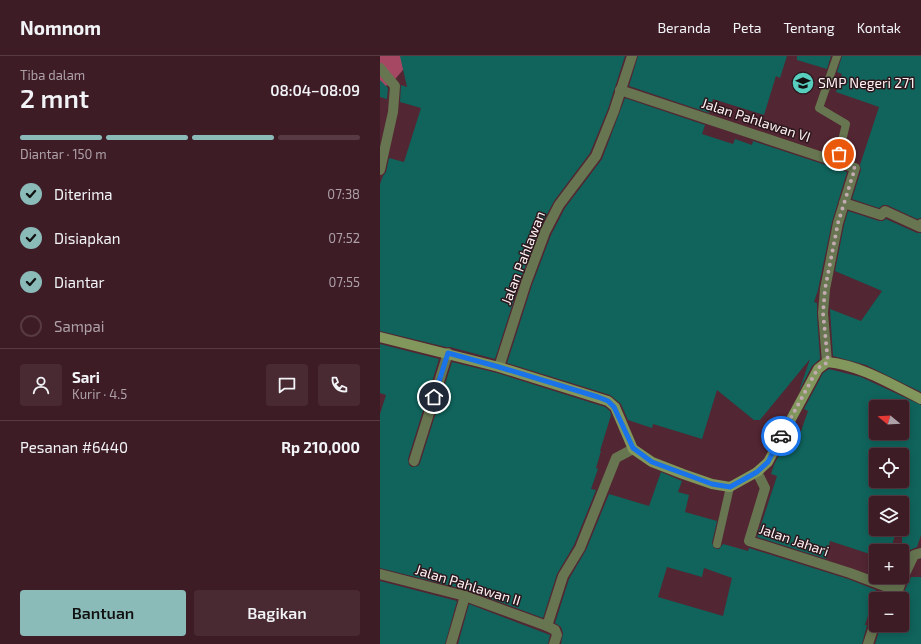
<!DOCTYPE html>
<html lang="id">
<meta charset="utf-8">
<style>
body{margin:0;font-family:"Exo 2",sans-serif;background:#492932;color:#f1f3f6;height:100vh;display:flex;flex-direction:column;font-size:15px;white-space:nowrap}
*{box-sizing:border-box;margin:0}
p{font-size:13px;color:#ada1a7}
.icon{flex:none;width:22px;height:22px;fill:none;stroke:currentColor;stroke-width:2;stroke-linecap:round;stroke-linejoin:round}
.map{position:relative;flex:1;overflow:hidden}
.side{display:flex;flex-direction:column;background:#3e1c26;width:380px}
.side>*{flex:none}
.needle{width:26px;rotate:288deg}
.fabs{position:absolute;left:489px;top:344px;display:grid;gap:8px}
.fabs a{display:grid;place-items:center;width:40px;height:40px;border-radius:4px;background:#3e1c26;box-shadow:0 2px 10px #0003,0 0 0 1px #573a43;font-size:20px}
.pin{position:absolute;display:grid;place-items:center;width:34px;height:34px;color:#fff;margin:-17px;border:2px solid #fff;border-radius:50%;box-shadow:0 1px 4px #0007}
.courier{position:absolute;display:grid;place-items:center;width:40px;height:40px;margin:-20px;border:3px solid #1a73e8;border-radius:50%;background:#fff;color:#222;box-shadow:0 1px 5px #0007}
.head em{font-style:normal;font-weight:600}
.head div{display:flex;flex-direction:column-reverse}
.head{display:flex;align-items:center;justify-content:space-between;height:68px;padding:0 20px}
h1{font-size:26px;font-weight:600;line-height:30px}
.bar{display:grid;grid-template-columns:repeat(4,1fr);gap:6px 4px;align-content:center;height:48px;padding:0 20px}
.bar i{height:5px;border-radius:3px;background:#573a43}
.bar .current{background:#8bbbb9}
.bar p{grid-column:span 4}
.line{display:flex;align-items:center;gap:10px;padding:0 20px;border-top:1px solid #573a43}
.line div{flex:1}
.round{display:grid;place-items:center;flex:none;width:42px;height:42px;border-radius:4px;background:#492932}
ol{padding:0 20px;list-style:none}
li{display:flex;align-items:center;gap:12px;height:44px}
li p{margin-inline-start:auto}
li .icon{padding:4px;border-radius:50%;background:#8bbbb9;color:#111;stroke-width:4}
li:last-child{color:#ada1a7}
li i{width:22px;height:22px;border:2px solid #573a43;border-radius:50%}
.primary-button{display:flex;gap:8px;margin-top:auto;padding:8px 20px}
.primary-button a{flex:1;height:46px;border-radius:4px;background:#8bbbb9;color:#111;font-size:16px;font-weight:600;line-height:46px;text-align:center}
.primary-button a+a{background:#492932;color:#f1f3f6}
header{display:flex;align-items:center;gap:24px;box-sizing:border-box;height:56px;padding:0 20px;background:#3e1c26;border-bottom:1px solid #573a43}
header strong{font-size:19px}
nav{display:flex;gap:22px;margin-inline-start:auto;font-size:14px}
main{display:flex;flex:1;min-height:0}
.map>svg:first-child{display:block}
.lines{fill:none;stroke-linecap:round;stroke-linejoin:round}
.river{stroke:#a64863;stroke-width:36}
.building{fill:#10645c;fill-rule:evenodd}
.lane{stroke:#677550;stroke-width:8}
.street{stroke:#677550;stroke-width:10}
.secondary{stroke:#82975b;stroke-width:10}
.done{stroke:#c2abb0;stroke-width:4;stroke-dasharray:0 7.2}
.route{stroke:#1a73e8;stroke-width:5}
.labels{text-anchor:middle;stroke-width:3;stroke-linejoin:round;paint-order:stroke}
.poi-label{font-size:14px;fill:#fef2f4;stroke:#2b171c;text-anchor:start}
.street-label{font-size:14px;fill:#fef2f4;stroke:#2b171c}
</style>
<header>
<strong>Nomnom</strong>
<nav><a>Beranda</a><a>Peta</a><a>Tentang</a><a>Kontak</a></nav>
</header>
<main>
<section class="side">
<div class="head"><div><h1>2 mnt</h1><p>Tiba dalam</p></div><em>08:04–08:09</em></div>
<div class="bar"><i class="current"></i><i class="current"></i><i class="current"></i><i></i><p>Diantar · 150 m</p></div>
<ol>
<li><svg class="icon" aria-label="check" viewBox="0 0 24 24"><path d="M5 12l5 5 9-10"/></svg>Diterima<p>07:38</p></li>
<li><svg class="icon" aria-label="check" viewBox="0 0 24 24"><path d="M5 12l5 5 9-10"/></svg>Disiapkan<p>07:52</p></li>
<li><svg class="icon" aria-label="check" viewBox="0 0 24 24"><path d="M5 12l5 5 9-10"/></svg>Diantar<p>07:55</p></li>
<li><i></i>Sampai</li>
</ol>
<div class="line" style="height:72px"><a class="round"><svg class="icon" aria-label="person" viewBox="0 0 24 24"><circle cx="12" cy="8" r="4"/><path d="M4 21q1-7 8-7t8 7"/></svg></a><div><b>Sari</b><p>Kurir · 4.5</p></div><a class="round"><svg class="icon" aria-label="chat" viewBox="0 0 24 24"><path d="M4 5h16v11H9l-5 4z"/></svg></a><a class="round"><svg class="icon" aria-label="phone" viewBox="0 0 24 24"><path d="M5 4h4l2 5-3 2q2 4 5 5l2-3 5 2v4C11 20 4 13 5 4z"/></svg></a></div>
<div class="line" style="height:52px"><div>Pesanan #6440</div><b>Rp 210,000</b></div>
<div class="primary-button"><a>Bantuan</a><a>Bagikan</a></div>
</section>
<div class="map">
<svg width="541" height="588" viewBox="0 0 541 588">
<rect width="100%" height="100%" fill="#522632"/>
<g class="lines">
<polyline class="river" points="0,13 11,0"/>
</g>
<g class="building">
<polygon points="20,0 245,0 228,53 210,97 174,145 159,174 140,225 115,303 70,291 66,291 0,275 0,128 3,120 6,116 9,102 24,106 41,52 20,46 21,29 27,31"/>
<polygon points="258,0 407,0 400,22 396,20 384,59 333,43 329,57 249,30"/>
<polygon points="417,0 451,0 447,13 417,4"/>
<polygon points="462,0 541,0 541,162 537,163 507,149 503,149 499,152 472,143 481,114 480,109 499,51 456,36 462,18 457,16"/>
<polygon points="0,24 8,32 7,43 0,41"/>
<polygon points="245,42 325,69 322,78 353,88 355,83 372,89 373,85 467,116 452,166 438,234 434,246 437,247 437,258 440,303 432,310 419,335 430,303 380,364 374,364 337,334 322,383 273,368 272,372 248,364 241,348 230,339 127,307 152,229 171,179 185,152 222,103"/>
<polygon points="468,155 499,165 503,165 506,163 537,177 541,177 541,336 486,309 453,300 450,253 481,265 502,235 455,215 464,169"/>
<polygon points="0,288 59,303 28,403 29,409 32,411 38,410 40,407 72,306 117,317 225,351 230,355 231,359 220,395 221,395 216,412 218,413 211,433 216,434 194,489 177,518 163,562 87,534 0,512 0,358 6,339 0,337"/>
<path d="M449,313L481,321L541,349V479L537,491L530,494L522,509V447H496V473H517L510,495H496V500L450,485L446,503L377,481L397,420L391,418L394,409L403,391L414,395L428,355L424,353L443,317ZM496,351H522V377H496ZM496,399H522V425H496Z"/>
<path d="M281,416L302,425L298,436L309,439L305,456L337,465L332,487L334,492L339,493L343,488L368,495L369,492L468,523L496,534L485,569H487L482,588H181L183,577L181,571L175,567L189,523L206,494L229,438L269,450ZM287,511L322,521L324,512L352,522L343,560L278,541Z"/>
<polygon points="531,521 541,521 541,588 495,588 501,569 522,569 522,540"/>
<polygon points="0,525 77,545 65,588 0,588"/>
<polygon points="89,548 170,579 168,588 78,588"/>
</g>
<g class="lines">
<g class="lane">
<polyline points="457,0 439,52 466,68 457,106"/>
<polyline points="337,488 350,431"/>
</g>
<g class="street">
<polyline points="0,12 15,30 13,56 0,114"/>
<polyline points="240,34 475,112 458,167 445,233 443,257 447,306"/>
<polyline points="464,147 501,159 505,155 540,171 541,168"/>
<polyline points="119,311 146,227 165,176 179,149 216,100 234,55 252,0"/>
<polyline points="34,405 68,297"/>
<polyline points="377,416 385,432 369,485 470,517 518,535 511,543"/>
<polyline points="0,518 85,540 167,570"/>
<polyline points="518,535 521,526 534,499 541,497"/>
<polyline points="71,588 85,540"/>
<polyline points="174,588 177,579 175,574 167,570 183,520 200,492 236,402 253,393"/>
<polyline points="488,588 496,564"/>
</g>
<path class="secondary" d="M0,281L119,311L228,345L235,351L253,393L272,406L303,418L332,428L350,431L377,416L388,406L438,313L447,306C480,309 511,328 541,343"/>
</g>
<g class="lines">
<polyline class="done" points="401,380 438,312 448,306 443,257 445,233 458,167 475,112 457,106 459,98"/>
<polyline class="route" points="54,341 68,297 119,311 218,341 228,345 234,351 253,392 272,406 332,428 350,431 377,416 388,406 401,380"/>
</g>
<defs>
<g id="school-disc" transform="scale(1.15)"><circle r="9.5" fill="#58cebf" stroke="#2b171c"/><path d="M0-5L7-2L0 1L-7-2ZM-4 1L0 2.5L4 1V4Q0 6-4 4Z" fill="#111"/></g>
</defs>
<g fill-rule="evenodd">
<use href="#school-disc" x="423" y="27"/>
</g>
<g class="labels">
<g class="poi-label">
<text x="438" y="32">SMP Negeri 271</text>
</g>
<g class="street-label">
<text transform="translate(376 64) rotate(18)" y="5">Jalan Pahlawan VI</text>
<text transform="translate(143 202) rotate(-69)" y="5">Jalan Pahlawan</text>
<text transform="translate(414 484) rotate(19)" y="5">Jalan Jahari</text>
<text transform="translate(88 529) rotate(17)" y="5">Jalan Pahlawan II</text>
</g>
</g>
</svg>
<div class="fabs">
<a><svg class="needle" viewBox="-14 -14 28 28"><path d="M0-13l5 13h-10z" fill="#e53935"/><path d="M0 13l5-13h-10z" fill="#ada1a7"/></svg></a>
<a><svg class="icon" aria-label="locate" viewBox="0 0 24 24"><circle cx="12" cy="12" r="6"/><path d="M12 2v4M12 18v4M2 12h4M18 12h4"/></svg></a>
<a><svg class="icon" aria-label="layers" viewBox="0 0 24 24"><path d="M12 4l9 5-9 5-9-5zM3 14l9 5 9-5"/></svg></a>
<a>+</a>
<a>−</a>
</div>
<div class="pin" style="left:459px;top:98px;background:#ea580c"><svg class="icon" aria-label="bag" viewBox="0 0 24 24"><path d="M5 8h14l-1 12H6zM9 8a3 3 0 0 1 6 0"/></svg></div>
<div class="pin" style="left:54px;top:341px;background:#1f2937"><svg class="icon" aria-label="home" viewBox="0 0 24 24"><path d="M3 11l9-7 9 7M6 9v11h12V9"/></svg></div>
<div class="courier" style="left:401px;top:380px"><svg class="icon" aria-label="car" viewBox="0 0 24 24"><path d="M5 17H2v-5l4-1 3-4h7l3 4 3 1v5h-3M9 17h6M6 11h13"/><circle cx="7" cy="17" r="2"/><circle cx="17" cy="17" r="2"/></svg></div>
</div>
</main>
